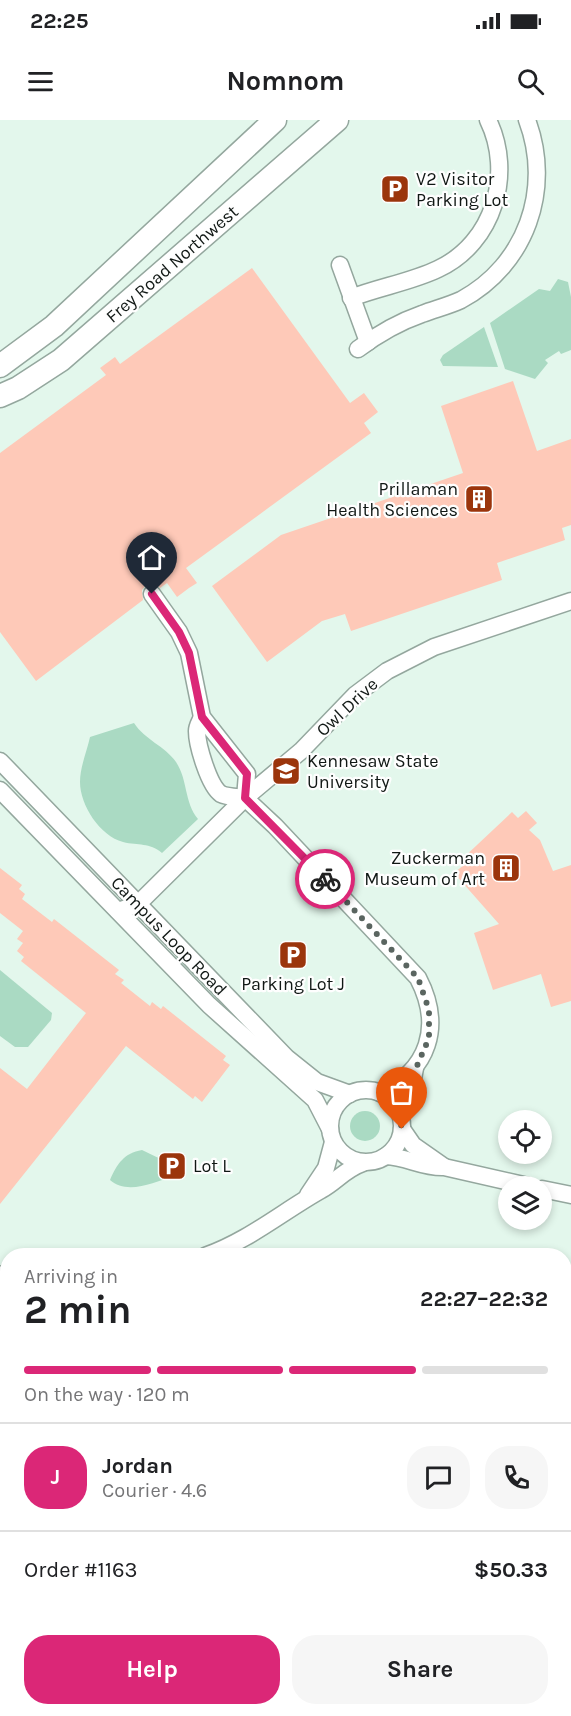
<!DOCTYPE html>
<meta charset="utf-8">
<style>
body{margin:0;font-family:Karla,sans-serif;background:#f6f6f6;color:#202124;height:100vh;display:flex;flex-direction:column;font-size:22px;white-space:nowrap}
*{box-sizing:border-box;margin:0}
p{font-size:20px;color:#757577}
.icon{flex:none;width:33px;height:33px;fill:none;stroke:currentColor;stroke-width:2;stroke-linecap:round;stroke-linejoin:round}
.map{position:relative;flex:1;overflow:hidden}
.panel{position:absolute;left:0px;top:1128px;width:572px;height:468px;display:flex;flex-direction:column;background:#fff;border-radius:24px 24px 0 0;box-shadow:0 3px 9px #0003}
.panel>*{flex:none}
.buttons{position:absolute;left:498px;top:990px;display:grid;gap:12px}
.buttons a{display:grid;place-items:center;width:54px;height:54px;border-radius:50%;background:#fff;box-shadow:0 3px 9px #0003;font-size:30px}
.pin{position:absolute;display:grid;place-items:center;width:51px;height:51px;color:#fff;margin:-62px -26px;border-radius:50% 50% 50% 0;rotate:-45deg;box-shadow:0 0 6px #0007}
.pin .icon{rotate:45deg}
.courier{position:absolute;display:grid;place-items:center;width:60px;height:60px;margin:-30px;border:4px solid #db2777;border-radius:50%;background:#fff;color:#222;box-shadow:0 2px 8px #0007}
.head em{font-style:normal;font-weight:700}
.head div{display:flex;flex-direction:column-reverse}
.head{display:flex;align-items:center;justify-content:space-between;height:102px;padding:0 24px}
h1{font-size:39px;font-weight:700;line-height:45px}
.bar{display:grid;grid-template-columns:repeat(4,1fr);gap:9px 6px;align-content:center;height:72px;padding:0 24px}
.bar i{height:8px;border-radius:4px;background:#e0e0e0}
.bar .current{background:#db2777}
.bar p{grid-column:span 4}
.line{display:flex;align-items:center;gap:15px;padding:0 24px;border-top:2px solid #e0e0e0}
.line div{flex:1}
.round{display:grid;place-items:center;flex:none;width:63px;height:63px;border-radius:24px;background:#f6f6f6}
.cta{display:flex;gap:12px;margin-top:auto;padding:12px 24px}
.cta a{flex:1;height:69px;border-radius:24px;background:#db2777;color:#fff;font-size:24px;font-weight:700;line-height:69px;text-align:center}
.cta a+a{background:#f6f6f6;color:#202124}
.status{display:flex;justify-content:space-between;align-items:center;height:42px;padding:0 30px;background:#fff;direction:ltr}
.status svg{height:16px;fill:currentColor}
header{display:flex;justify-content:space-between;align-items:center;height:78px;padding:0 24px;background:#fff;font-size:27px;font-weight:700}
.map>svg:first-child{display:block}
.green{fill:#aadac3}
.building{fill:#fec9b8}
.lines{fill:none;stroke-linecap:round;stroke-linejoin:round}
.minor-casing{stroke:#94a79e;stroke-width:19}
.secondary-casing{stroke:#94a79e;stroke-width:25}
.minor{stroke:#fff;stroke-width:16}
.secondary{stroke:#fff;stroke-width:22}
.done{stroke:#5a6560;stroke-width:6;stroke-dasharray:0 10.8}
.route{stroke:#db2777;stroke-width:8}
.labels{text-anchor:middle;stroke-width:4.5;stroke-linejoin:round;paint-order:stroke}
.poi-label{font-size:18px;fill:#101714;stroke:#fefefe;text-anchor:start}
.street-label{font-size:18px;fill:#101714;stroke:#fefefe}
</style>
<div class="status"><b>22:25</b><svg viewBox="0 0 49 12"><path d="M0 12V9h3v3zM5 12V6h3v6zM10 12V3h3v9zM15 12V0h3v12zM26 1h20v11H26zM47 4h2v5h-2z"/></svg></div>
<header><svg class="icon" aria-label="menu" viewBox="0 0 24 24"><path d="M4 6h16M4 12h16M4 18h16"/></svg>Nomnom<svg class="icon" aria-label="search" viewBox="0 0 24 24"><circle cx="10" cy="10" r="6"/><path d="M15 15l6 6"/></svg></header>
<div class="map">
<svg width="571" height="1596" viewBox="0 0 571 1596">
<rect width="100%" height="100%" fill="#e3f7ec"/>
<g class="green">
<polygon points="558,159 568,162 571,177 571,230 561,234 559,231 545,240 548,243 535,259 505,249 490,203 539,169 550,171"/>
<polygon points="484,207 498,247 443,246 440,240 443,235"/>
<path d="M134,603C145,620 165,626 176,642C188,660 184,682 198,699L162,733C149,722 139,726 123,722C100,716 80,685 80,662C80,647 87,631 90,617Z"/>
<polygon points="0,850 52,893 51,900 28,927 15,927 0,916"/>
<circle cx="365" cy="1006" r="15"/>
<path d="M142,1030L173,1045L175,1050L172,1056C155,1063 126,1075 110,1060C117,1044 124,1033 142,1030Z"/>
</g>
<g class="building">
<polygon points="252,148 350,283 364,273 378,292 364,303 371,313 186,448 197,463 189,468 177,477 167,463 160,468 156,464 146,465 142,470 143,480 36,561 0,512 0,333 106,255 100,248 115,237 120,244"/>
<polygon points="513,261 537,331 571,319 571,405 562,408 565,420 497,443 502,460 351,511 345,494 322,501 267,542 212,466 281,415 463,353 441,286"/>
<polygon points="526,691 537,703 529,710 540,720 553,751 571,745 571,881 551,887 541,854 493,870 474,813 499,804 454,753 465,744 461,740 512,692 518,698"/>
<polygon points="0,748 22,765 19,769 25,774 22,779 52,802 54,799 119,850 115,854 124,860 121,863 150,886 152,882 161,889 163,886 226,936 223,940 230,945 202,982 195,976 193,979 126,926 0,1084 0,948 27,969 86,893 21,841 24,837 17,831 23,823 17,819 23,811 0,793"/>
</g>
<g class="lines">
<g class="minor-casing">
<g id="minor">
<polyline points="340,145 368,222"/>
<path d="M351,178C379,167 411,162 438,149C494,123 514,53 488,0"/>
<path d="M358,229C378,214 399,202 422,194C435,189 448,186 461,180C526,145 553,69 527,0"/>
<polyline points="152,474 179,512 189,533 202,597 247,654 245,678"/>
<path d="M202,597C200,602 197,606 197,611C197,625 209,666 221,674C227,677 238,677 245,678"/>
<polyline points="0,641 287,938 317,962 350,974"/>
<polyline points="0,670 209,885 315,980 330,1009"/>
<path d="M245,678L275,706L418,858C443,906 429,950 380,973"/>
<polyline points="118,791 138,784 245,678 301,631 355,575 387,551 434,527 571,481"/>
<circle cx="366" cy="1006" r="36"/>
<polyline points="398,990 413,959 415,948"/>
<polyline points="402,1009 413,1025 443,1046"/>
<path d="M386,1036C407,1037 423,1048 444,1047L528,1066"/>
<polyline points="542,1069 571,1075"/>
<polyline points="308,1075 326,1048 333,1022"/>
<path d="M205,1136C248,1121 282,1092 321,1070C336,1062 345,1049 363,1043"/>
<polyline points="0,1155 8,1153"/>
<polyline points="544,1588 558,1596"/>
<polyline points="339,1596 361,1588"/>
</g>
</g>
<g class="secondary-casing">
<g id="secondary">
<polyline points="0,246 54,206 275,0"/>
<polyline points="0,276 18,268 61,240 337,0"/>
</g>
</g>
<use href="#minor" class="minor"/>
<use href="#secondary" class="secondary"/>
</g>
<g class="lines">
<polyline class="done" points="325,759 418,858 429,890 429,918 398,990 402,1009"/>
<polyline class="route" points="152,474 179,512 189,533 202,597 247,654 245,678 325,759"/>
</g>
<defs>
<g id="parking-square" transform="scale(1.5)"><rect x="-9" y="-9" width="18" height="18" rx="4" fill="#9b350c" stroke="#fefefe"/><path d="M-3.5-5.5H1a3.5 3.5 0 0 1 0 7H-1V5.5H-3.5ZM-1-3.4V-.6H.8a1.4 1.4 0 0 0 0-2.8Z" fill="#fff"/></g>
<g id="building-square" transform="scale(1.5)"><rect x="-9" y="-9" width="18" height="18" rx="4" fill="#9b350c" stroke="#fefefe"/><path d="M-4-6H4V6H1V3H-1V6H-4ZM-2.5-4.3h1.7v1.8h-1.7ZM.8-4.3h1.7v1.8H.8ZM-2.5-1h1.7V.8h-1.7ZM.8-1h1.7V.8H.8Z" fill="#fff"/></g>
<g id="university-square" transform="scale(1.5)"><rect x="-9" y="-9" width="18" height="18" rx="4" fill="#9b350c" stroke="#fefefe"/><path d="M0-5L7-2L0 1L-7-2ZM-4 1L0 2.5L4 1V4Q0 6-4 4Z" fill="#fff"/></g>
</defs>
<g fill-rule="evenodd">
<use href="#parking-square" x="395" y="69"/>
<use href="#building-square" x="479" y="379"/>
<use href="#university-square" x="286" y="651"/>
<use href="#building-square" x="506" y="748"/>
<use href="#parking-square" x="293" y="835"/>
<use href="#parking-square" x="172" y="1046"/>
</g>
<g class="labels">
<g class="poi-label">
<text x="416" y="65">V2 Visitor<tspan x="416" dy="21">Parking Lot</tspan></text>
<text x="458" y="375" text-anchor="end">Prillaman<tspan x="458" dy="21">Health Sciences</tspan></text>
<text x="307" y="647">Kennesaw State<tspan x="307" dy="21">University</tspan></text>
<text x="485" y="744" text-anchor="end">Zuckerman<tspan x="485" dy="21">Museum of Art</tspan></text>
<text x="293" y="870" text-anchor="middle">Parking Lot J</text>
<text x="193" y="1052">Lot L</text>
</g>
<g class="street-label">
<text transform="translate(172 144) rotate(-41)" y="6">Frey Road Northwest</text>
<text transform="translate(347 587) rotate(-43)" y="6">Owl Drive</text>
<text transform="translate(169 816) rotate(46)" y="6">Campus Loop Road</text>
</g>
</g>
</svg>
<div class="buttons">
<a><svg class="icon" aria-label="locate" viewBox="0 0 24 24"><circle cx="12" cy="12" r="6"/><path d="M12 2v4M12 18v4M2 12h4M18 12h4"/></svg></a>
<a><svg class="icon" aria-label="layers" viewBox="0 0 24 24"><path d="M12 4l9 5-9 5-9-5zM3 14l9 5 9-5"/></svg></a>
</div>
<div class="pin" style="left:402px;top:1009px;background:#ea580c"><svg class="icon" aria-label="bag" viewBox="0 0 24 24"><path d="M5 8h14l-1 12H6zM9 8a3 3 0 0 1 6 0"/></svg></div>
<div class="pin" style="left:152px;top:474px;background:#1f2937"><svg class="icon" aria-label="home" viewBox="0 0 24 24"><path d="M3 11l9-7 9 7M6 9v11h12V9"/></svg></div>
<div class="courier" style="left:325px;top:759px"><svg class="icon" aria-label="bike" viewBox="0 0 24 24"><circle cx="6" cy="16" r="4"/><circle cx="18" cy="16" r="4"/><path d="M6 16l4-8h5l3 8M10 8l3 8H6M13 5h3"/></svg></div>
<section class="panel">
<div class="head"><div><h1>2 min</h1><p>Arriving in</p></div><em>22:27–22:32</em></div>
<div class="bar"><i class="current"></i><i class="current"></i><i class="current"></i><i></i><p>On the way · 120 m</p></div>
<div class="line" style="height:108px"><b class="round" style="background:#db2777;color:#fff">J</b><div><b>Jordan</b><p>Courier · 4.6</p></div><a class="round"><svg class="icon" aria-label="chat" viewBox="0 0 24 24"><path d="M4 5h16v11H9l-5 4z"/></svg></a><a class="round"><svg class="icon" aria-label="phone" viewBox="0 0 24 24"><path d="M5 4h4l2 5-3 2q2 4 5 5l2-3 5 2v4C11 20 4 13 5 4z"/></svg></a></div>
<div class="line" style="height:78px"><div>Order #1163</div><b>$50.33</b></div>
<div class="cta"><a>Help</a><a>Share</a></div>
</section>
</div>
